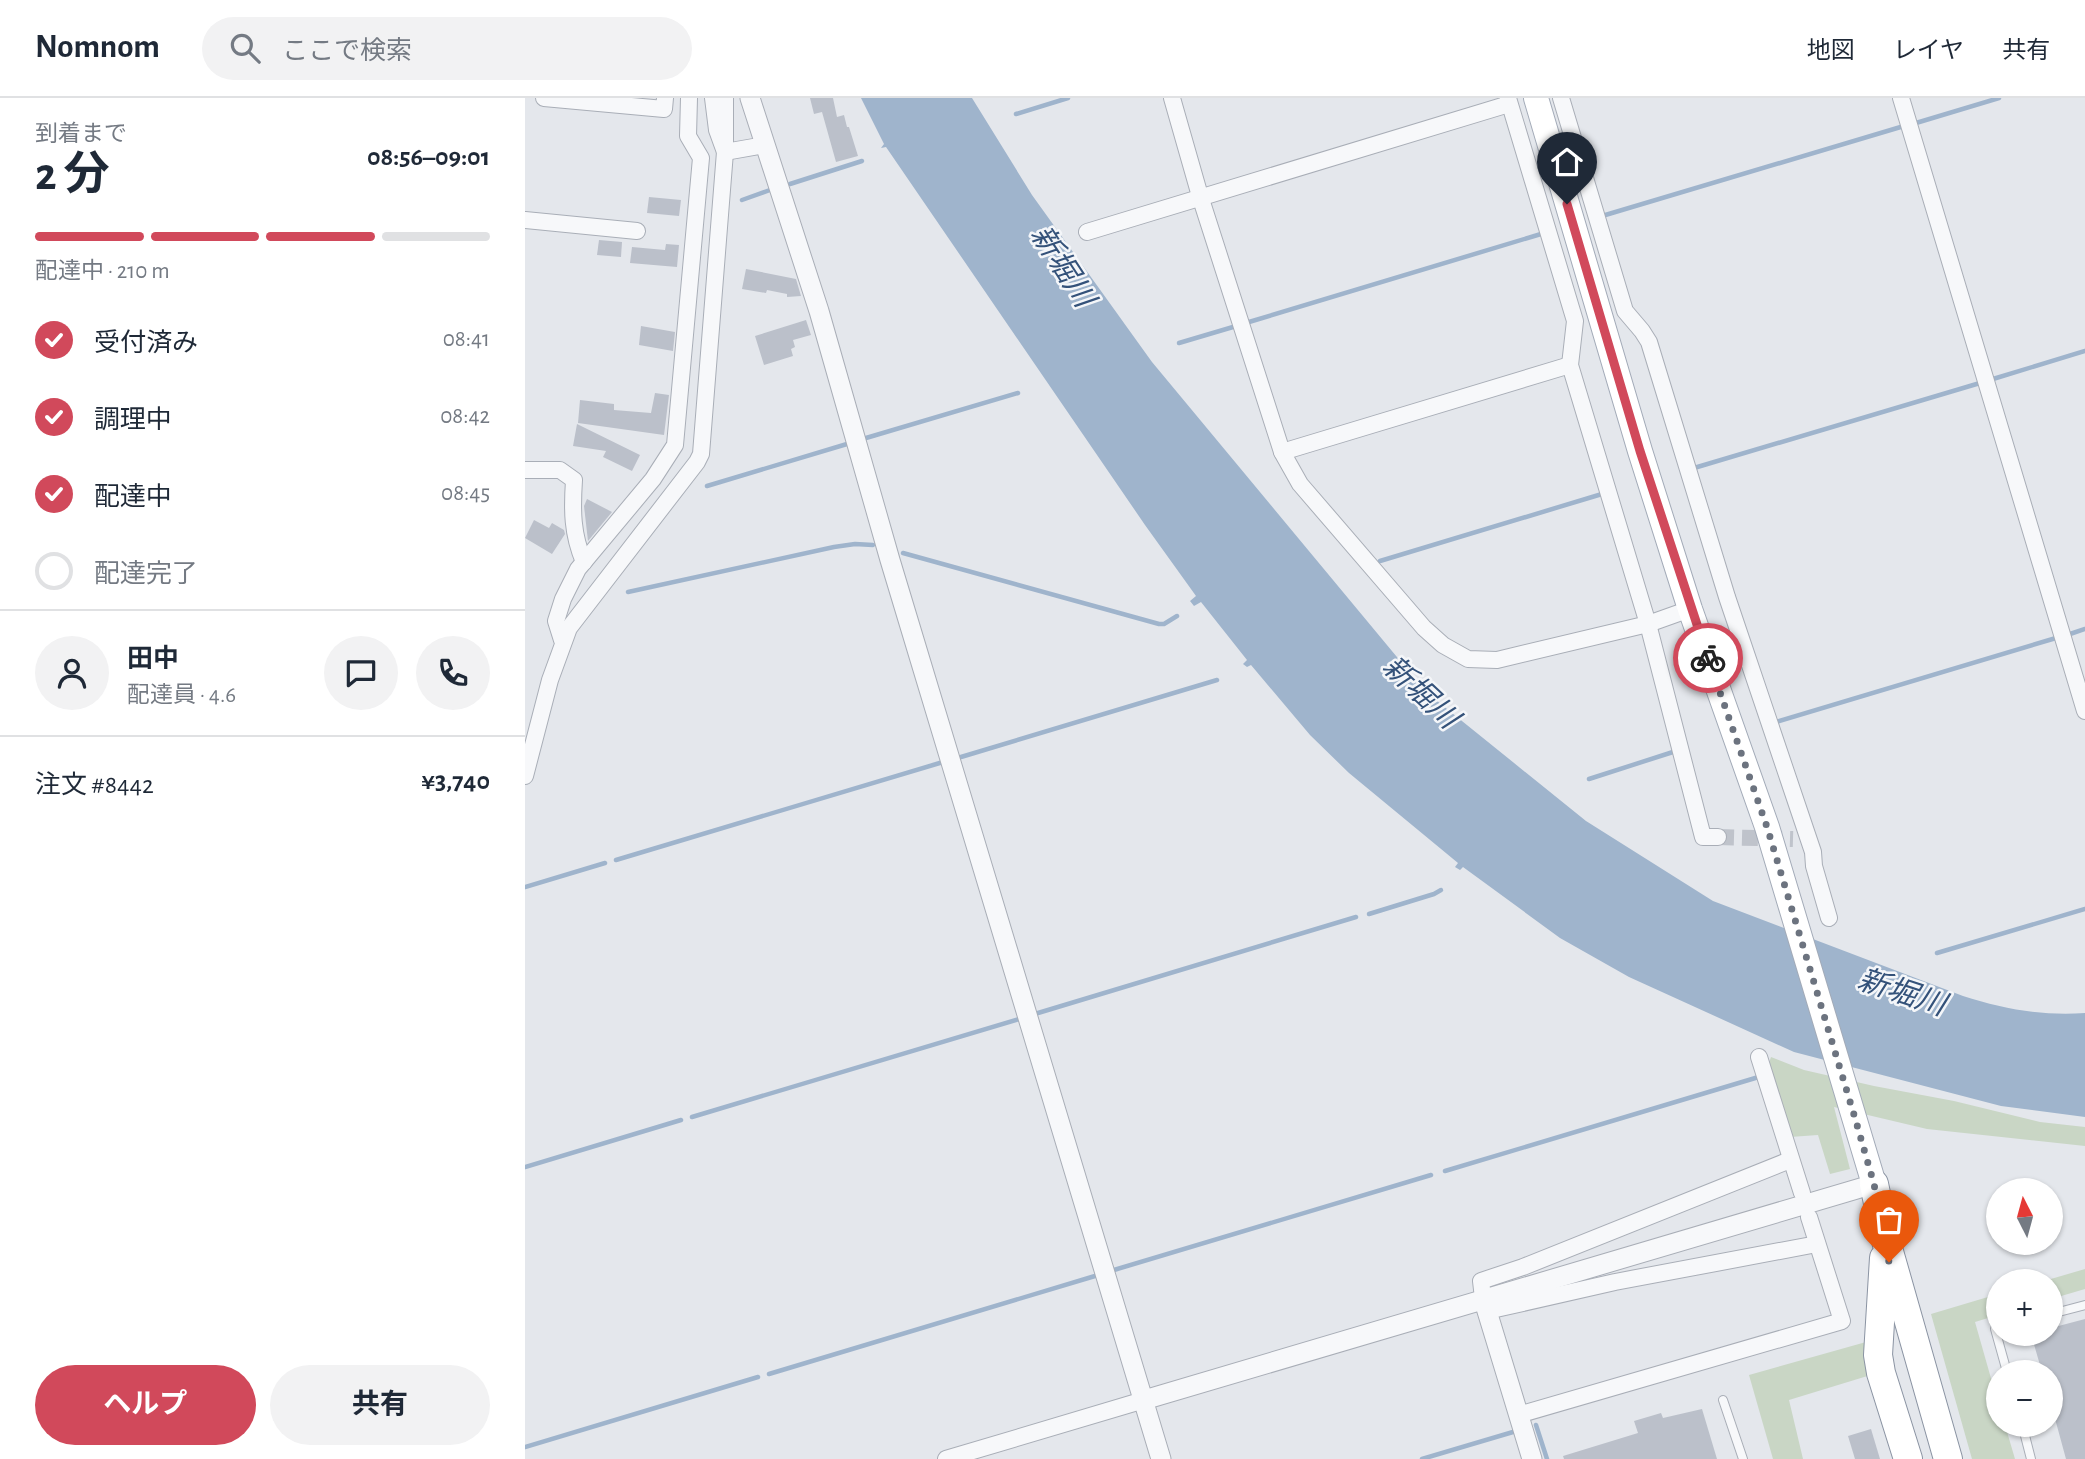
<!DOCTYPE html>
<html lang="ja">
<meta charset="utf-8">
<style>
body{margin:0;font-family:"Alegreya Sans","Noto Sans JP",sans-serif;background:#f2f2f3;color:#1f2937;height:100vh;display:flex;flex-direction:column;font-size:26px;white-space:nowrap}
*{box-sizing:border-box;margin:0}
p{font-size:23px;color:#747a83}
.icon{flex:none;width:38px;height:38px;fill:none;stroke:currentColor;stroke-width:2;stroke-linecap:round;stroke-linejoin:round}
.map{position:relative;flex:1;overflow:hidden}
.sheet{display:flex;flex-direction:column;background:#fff;width:525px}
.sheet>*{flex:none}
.needle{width:46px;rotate:354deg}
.controls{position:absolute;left:1461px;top:1080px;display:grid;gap:14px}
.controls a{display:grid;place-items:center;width:77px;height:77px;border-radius:50%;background:#fff;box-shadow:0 2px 5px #0004;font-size:35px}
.pin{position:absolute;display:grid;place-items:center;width:60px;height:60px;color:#fff;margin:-72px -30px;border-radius:50% 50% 50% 0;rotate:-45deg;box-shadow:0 0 7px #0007}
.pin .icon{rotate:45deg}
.courier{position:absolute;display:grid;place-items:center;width:70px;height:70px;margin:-35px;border:5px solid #d1495b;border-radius:50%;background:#fff;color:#222;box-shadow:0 2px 9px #0007}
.head em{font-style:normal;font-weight:700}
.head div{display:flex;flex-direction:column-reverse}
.head{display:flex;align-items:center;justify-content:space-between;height:119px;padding:0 35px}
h1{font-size:46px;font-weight:700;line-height:52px}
.bar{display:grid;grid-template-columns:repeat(4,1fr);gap:10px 7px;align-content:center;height:84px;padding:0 35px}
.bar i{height:9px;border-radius:5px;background:#e0e1e3}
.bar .current{background:#d1495b}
.bar p{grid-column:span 4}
.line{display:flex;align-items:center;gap:18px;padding:0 35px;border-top:2px solid #e0e1e3}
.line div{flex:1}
.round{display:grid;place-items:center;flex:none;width:74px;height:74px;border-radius:37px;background:#f2f2f3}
ol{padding:0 35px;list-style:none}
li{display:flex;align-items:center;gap:21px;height:77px}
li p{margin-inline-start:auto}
li .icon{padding:7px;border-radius:50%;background:#d1495b;color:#fff;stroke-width:4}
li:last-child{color:#747a83}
li i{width:38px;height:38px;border:4px solid #e0e1e3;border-radius:50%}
.button{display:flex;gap:14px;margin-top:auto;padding:14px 35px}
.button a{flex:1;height:80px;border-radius:42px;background:#d1495b;color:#fff;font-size:28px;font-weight:700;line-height:80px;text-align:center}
.button a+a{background:#f2f2f3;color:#1f2937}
header{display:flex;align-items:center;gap:42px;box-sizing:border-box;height:98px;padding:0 35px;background:#fff;border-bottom:2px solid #e0e1e3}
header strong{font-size:33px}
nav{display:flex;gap:38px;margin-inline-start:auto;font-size:24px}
.search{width:490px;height:63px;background:#f2f2f3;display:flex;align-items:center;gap:18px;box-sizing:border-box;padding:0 24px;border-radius:38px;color:#747a83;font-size:26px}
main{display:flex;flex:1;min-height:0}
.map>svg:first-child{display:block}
.green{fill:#c9d6c5}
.water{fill:#9fb4cc}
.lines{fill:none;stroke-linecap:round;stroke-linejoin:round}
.stream{stroke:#9fb4cc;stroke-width:4.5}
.building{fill:#bbc0ca}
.minor-tunnel{stroke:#bfc3cb;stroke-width:16;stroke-dasharray:16 8;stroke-linecap:butt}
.service-casing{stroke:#a9aeb7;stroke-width:10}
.minor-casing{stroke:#a9aeb7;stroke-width:18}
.tertiary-casing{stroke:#a9aeb7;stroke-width:21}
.primary-casing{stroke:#a3abb8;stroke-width:26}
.motorway-casing{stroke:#8b94a3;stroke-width:30}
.service{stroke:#f7f8fa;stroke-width:8}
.minor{stroke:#f7f8fa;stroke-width:16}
.tertiary{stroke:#f7f8fa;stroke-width:19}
.primary{stroke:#fff;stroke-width:24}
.motorway{stroke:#fff;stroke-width:28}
.done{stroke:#6c737f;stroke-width:7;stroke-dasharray:0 12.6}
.route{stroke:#d1495b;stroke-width:9}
.labels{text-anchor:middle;stroke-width:5;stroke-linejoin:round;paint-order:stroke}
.water-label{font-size:30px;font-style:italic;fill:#34527a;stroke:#f4f6f9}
</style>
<header>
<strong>Nomnom</strong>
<div class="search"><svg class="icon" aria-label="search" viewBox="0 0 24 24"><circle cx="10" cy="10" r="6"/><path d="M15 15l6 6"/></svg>ここで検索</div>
<nav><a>地図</a><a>レイヤ</a><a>共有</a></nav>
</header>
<main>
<section class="sheet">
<div class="head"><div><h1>2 分</h1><p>到着まで</p></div><em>08:56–09:01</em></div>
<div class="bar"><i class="current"></i><i class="current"></i><i class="current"></i><i></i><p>配達中 · 210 m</p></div>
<ol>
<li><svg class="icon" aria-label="check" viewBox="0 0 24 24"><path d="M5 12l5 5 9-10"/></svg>受付済み<p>08:41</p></li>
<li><svg class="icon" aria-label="check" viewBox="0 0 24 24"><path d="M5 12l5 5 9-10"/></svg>調理中<p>08:42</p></li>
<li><svg class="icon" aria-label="check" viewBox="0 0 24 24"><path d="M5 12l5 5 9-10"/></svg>配達中<p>08:45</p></li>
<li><i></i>配達完了</li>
</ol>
<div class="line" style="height:126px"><a class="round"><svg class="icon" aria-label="person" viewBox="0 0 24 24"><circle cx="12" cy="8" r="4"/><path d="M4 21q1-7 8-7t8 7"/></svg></a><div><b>田中</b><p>配達員 · 4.6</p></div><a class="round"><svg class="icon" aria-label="chat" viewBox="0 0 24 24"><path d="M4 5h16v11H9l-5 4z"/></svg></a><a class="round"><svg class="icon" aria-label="phone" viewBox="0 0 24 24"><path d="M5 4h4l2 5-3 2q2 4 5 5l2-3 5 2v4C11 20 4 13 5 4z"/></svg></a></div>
<div class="line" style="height:91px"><div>注文 #8442</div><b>¥3,740</b></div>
<div class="button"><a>ヘルプ</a><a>共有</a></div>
</section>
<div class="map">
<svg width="1560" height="1361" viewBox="0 0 1560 1361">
<rect width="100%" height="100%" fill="#e4e7ec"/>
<g class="green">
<polygon points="1246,959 1279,972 1349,988 1429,1003 1515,1024 1560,1029 1560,1048 1402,1031 1309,1009 1325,1071 1305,1076 1293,1037 1265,1039 1244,965"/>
<polygon points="1560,1171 1560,1191 1526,1201 1526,1183 1519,1183"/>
<polygon points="1473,1196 1473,1217 1450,1224 1473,1305 1474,1326 1480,1327 1490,1361 1447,1361 1406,1216"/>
<polygon points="1341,1244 1349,1276 1264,1302 1278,1361 1248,1361 1224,1277"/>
</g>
<path class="water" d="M336,0H447L507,97L627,264L901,594L1061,723L1188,803L1438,898C1478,911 1517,918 1560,915V1019L1476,1008L1269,954L1104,879L1035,840L938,769L935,772L930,769L933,765L824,675L785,637L726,567L722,569L718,566L722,562L676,504L669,508L665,503L671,498L620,427L361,49L356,50L359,46Z"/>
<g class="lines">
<g class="stream">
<polyline points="491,16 543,0"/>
<polyline points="1391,25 1474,0"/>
<polyline points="265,86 337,63"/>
<polyline points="217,102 245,92"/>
<polyline points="1077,118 1379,28"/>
<polyline points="724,224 1016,136"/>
<polyline points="654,245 708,229"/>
<polyline points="1468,281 1560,253"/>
<polyline points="341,340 493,295"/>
<polyline points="1169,370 1455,285"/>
<polyline points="182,388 322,346"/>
<polyline points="378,455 634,526 639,526 652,518"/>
<polyline points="855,463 1077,396"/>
<polyline points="103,494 309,449 330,446 348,447"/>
<polyline points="1545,536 1560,531"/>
<polyline points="1251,624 1531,540"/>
<polyline points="436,659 692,582"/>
<polyline points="1064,681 1148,654"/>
<polyline points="91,762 418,664"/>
<polyline points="0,789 80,765"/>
<polyline points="844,816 909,796 916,792"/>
<polyline points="1412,855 1560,811"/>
<polyline points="513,915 831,819"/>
<polyline points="167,1019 494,921"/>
<polyline points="0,1069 156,1022"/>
<polyline points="920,1073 1237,978"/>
<polyline points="589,1172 906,1077"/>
<polyline points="244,1276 570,1178"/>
<polyline points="1011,1327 1022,1361"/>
<polyline points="0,1349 233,1279"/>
<polyline points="897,1361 988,1334"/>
</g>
</g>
<g class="building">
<polygon points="285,0 308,0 312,19 319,17 322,29 324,29 333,58 311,64 297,14 289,16"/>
<polygon points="124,99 156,102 154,118 122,115"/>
<polygon points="74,142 97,144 96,159 72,157"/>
<polygon points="141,146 154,147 152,169 105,165 107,149 140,152"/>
<polygon points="221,171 271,181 276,198 262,199 262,196 242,192 241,195 217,191"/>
<polygon points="281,222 286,237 268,242 270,249 266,251 268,258 239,267 230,238"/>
<polygon points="116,228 150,234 148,253 114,247"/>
<polygon points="130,295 144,297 139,337 53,325 55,302 89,306 89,312 126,315"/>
<polygon points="52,326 115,357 107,373 78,359 81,353 48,348"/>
<polygon points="62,401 87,414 63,443 59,408"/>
<polygon points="9,422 24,430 27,425 39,432 40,436 27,456 0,440"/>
<polygon points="1560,1221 1560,1361 1541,1361 1526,1306 1526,1274 1517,1274 1506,1236 1526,1236 1526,1230"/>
<polygon points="1177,1311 1192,1361 1039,1361 1038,1358 1113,1335 1109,1323 1136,1315 1138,1320"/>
<polygon points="1346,1331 1355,1361 1330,1361 1323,1338"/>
</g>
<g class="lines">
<polyline class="minor-tunnel" points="1193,739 1268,741"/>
<g class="service-casing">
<g id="service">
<polyline points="1526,1216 1560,1207"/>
<polyline points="1474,1230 1470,1231 1482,1274"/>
<polyline points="1198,1302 1218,1361"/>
<polyline points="1497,1326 1506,1361"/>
</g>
</g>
<g class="minor-casing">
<g id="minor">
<polyline points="19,0 139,11 140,0"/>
<polyline points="188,0 192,32 200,54 240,47"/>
<polyline points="647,0 675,98 757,354 775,386 899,530 918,547 943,561 972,562 1123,526 1165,511"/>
<polyline points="983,0 1050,223 1045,267 1123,526 1178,739 1193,739"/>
<polyline points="1036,0 1100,213 1117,233 1124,244 1202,499 1288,754 1289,768 1304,820"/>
<polyline points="1376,0 1560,613"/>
<polyline points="0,122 112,133"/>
<polyline points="562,134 984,6"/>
<polyline points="757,354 1045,267"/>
<path d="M0,372H35L49,382C47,412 47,436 59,464"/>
<polyline points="37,542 31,523 38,501 53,471 128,381 150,347 176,60 163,38 164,0"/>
<polyline points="0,678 25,582 44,530 172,364 176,356 200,54 200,0"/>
<polyline points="1234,959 1277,1095"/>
<polyline points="1265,1062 998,1169 956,1183 958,1200 971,1211 1090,1184 1292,1146"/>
<polyline points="993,1317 1317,1223 1284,1119"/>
<polyline points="421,1361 619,1302"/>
</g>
</g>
<g class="tertiary-casing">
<g id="tertiary">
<polyline points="225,0 294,213 365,462 636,1361"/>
<polyline points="958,1200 1007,1361"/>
<polyline points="619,1302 1349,1086"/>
</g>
</g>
<g class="primary-casing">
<polyline id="primary" points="1011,0 1115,353 1165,511 1242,729 1349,1086"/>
</g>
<g class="motorway-casing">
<g id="motorway">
<polyline points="1349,1086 1361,1143 1423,1361"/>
<polyline points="1359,1160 1353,1257 1356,1275 1383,1361"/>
</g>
</g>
<use href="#service" class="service"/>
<use href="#minor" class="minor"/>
<use href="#tertiary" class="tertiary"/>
<use href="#primary" class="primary"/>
<use href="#motorway" class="motorway"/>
</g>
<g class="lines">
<polyline class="done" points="1183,560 1242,729 1330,1020 1349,1086 1364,1164"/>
<polyline class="route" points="1042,106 1115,353 1183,560"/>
</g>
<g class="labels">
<g class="water-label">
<text transform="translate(538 168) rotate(57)" y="10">新堀川</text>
<text transform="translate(896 594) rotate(43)" y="10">新堀川</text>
<text transform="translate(1377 894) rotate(18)" y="10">新堀川</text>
</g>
</g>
</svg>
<div class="controls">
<a><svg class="needle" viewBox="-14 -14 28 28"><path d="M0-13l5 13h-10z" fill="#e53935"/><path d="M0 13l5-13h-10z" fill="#747a83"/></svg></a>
<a>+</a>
<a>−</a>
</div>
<div class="pin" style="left:1364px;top:1164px;background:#ea580c"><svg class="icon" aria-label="bag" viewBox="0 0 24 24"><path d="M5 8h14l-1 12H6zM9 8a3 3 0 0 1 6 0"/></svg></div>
<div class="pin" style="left:1042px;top:106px;background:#1f2937"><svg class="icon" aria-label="home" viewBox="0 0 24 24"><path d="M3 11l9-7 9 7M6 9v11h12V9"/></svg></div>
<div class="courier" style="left:1183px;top:560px"><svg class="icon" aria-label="bike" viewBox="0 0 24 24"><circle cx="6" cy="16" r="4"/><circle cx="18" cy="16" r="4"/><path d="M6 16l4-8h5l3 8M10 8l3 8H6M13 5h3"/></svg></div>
</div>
</main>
